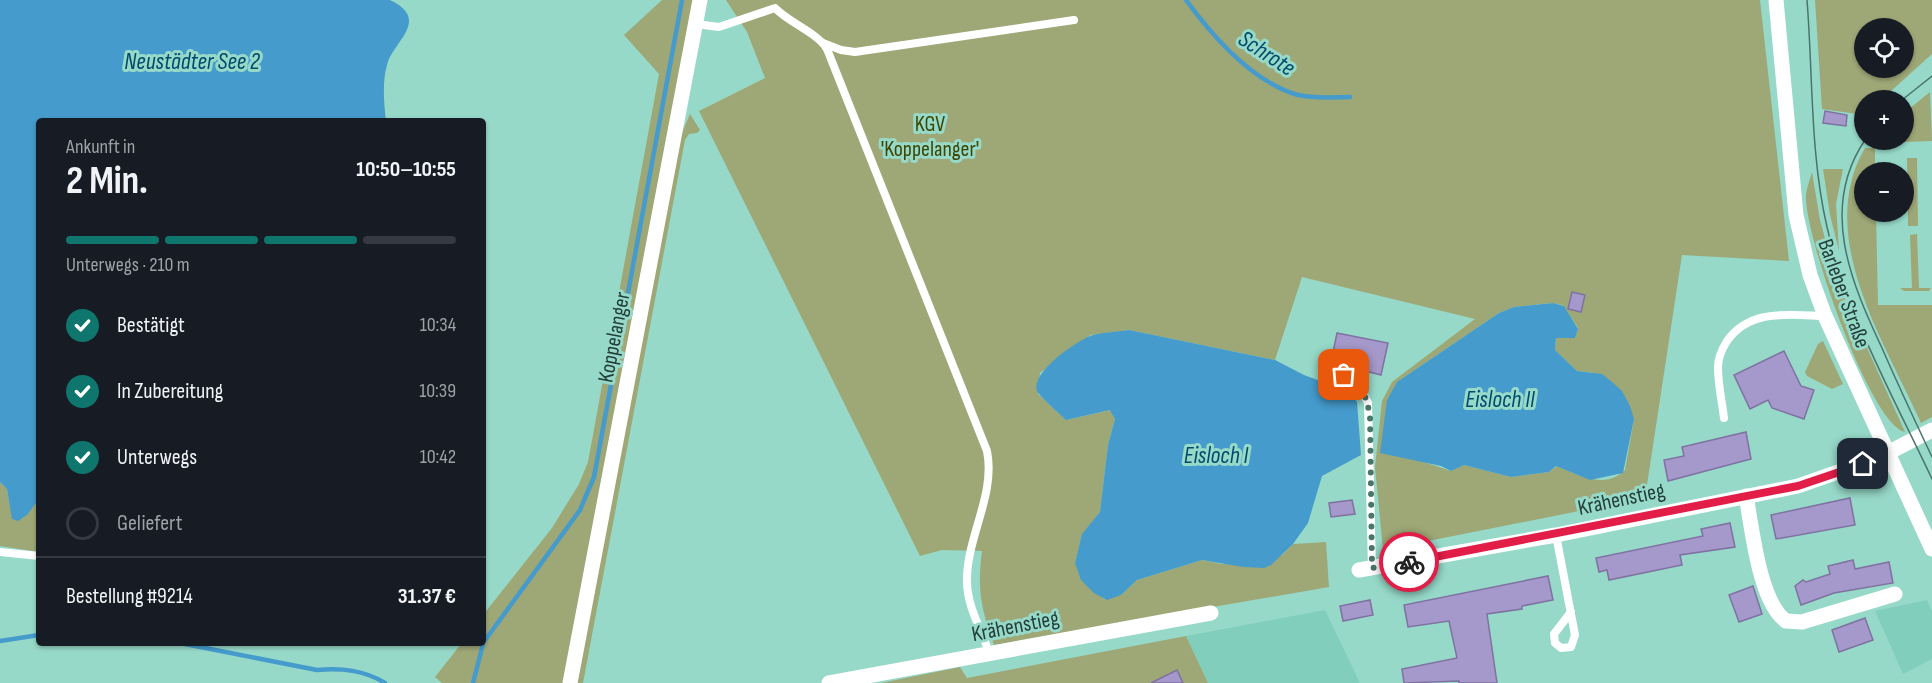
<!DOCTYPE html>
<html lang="de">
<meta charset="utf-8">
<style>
body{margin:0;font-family:"Sofia Sans Condensed",sans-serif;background:#20242c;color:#f1f3f6;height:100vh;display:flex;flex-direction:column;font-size:22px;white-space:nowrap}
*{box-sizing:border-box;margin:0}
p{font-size:20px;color:#9ea1a6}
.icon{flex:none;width:33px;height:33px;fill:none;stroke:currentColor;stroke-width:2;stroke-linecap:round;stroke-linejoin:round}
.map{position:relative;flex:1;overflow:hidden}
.drawer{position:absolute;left:36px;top:118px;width:450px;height:528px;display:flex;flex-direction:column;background:#171b24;border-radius:6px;box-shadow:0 2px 4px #0004}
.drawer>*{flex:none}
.buttons{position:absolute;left:1854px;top:18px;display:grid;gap:12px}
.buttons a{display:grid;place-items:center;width:60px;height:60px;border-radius:50%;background:#171b24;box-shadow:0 2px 4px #0004;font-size:30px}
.pin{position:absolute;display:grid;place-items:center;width:51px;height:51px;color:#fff;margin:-26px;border-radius:12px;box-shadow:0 3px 9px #0006}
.courier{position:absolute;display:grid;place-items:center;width:60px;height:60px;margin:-30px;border:4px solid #e11d48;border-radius:50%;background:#fff;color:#222;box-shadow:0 2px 8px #0007}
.overview em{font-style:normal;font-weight:700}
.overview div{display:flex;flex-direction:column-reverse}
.overview{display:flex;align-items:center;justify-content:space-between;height:102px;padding:0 30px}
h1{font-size:39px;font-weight:700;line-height:45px}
.bar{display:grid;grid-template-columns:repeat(4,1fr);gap:9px 6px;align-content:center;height:72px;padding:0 30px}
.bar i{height:8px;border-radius:4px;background:#363941}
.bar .active{background:#0f766e}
.bar p{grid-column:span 4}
.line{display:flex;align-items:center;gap:15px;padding:0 30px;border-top:2px solid #363941}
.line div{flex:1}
ol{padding:0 30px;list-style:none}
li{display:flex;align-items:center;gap:18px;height:66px}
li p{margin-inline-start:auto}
li .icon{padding:6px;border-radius:50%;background:#0f766e;color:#fff;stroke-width:4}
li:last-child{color:#9ea1a6}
li i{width:33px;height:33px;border:3px solid #363941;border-radius:50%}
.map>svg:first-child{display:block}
.built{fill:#82cebc}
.green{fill:#9ea776;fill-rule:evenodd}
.water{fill:#449bcc}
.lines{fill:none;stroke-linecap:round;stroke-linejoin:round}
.stream{stroke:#449bcc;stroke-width:4.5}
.building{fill:#a598ca;stroke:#7f72a2;stroke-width:1.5}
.service{stroke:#fff;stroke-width:8}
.minor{stroke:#fff;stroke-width:15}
.tram{stroke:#4b746a;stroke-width:1.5}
.done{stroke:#4b746a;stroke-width:6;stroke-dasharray:0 10.8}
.route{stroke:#e11d48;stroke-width:8}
.labels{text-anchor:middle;stroke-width:6;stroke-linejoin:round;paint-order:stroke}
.park-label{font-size:22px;fill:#3d4501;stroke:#96d9c8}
.street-label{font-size:22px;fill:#233e38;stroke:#96d9c8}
.water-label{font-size:24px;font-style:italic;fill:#004a6c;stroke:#96d9c8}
</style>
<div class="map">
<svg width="1932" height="683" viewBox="0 0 1932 683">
<rect width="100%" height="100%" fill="#96d9c8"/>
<g class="built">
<polygon points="1927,600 1932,611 1932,659 1903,674 1875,611"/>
<polygon points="1325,610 1360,683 1208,683 1186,636"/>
</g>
<g class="green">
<polygon points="662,0 695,0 566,683 442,683 435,677 461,644 483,644 483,615 552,528 579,484 588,462 659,74 624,35"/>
<path d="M726,0H1760L1789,261L1682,255L1645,498L1383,550L1375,467L1382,401L1392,382L1475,319L1302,277L1275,360L1129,330L1091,335L1040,373L1038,394L1066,420L1111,410L1115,419L1108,445L1100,512L1082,535L1075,563L1104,599L1121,595L1137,580L1202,560L1222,564L1282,555L1293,544L1326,542L1329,587L994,645C981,608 977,591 982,551L942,550L920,556L699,111L765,78L747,32ZM1551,303L1563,305L1578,328L1575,338H1556L1555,350L1577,371L1595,373L1634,419L1625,470C1605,490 1578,475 1557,466L1549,472L1511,477L1464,465L1451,471L1418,460L1387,400L1400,380L1499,313L1514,307Z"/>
<path d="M1815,0H1932V54L1881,100H1864V115L1822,109ZM1864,28H1904V68H1864Z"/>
<polygon points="1930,92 1932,141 1874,143 1877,140 1904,140 1904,113"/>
<polygon points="690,114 700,130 697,133 689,134 685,140 583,683 575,683 681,135"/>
<path d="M1865,148H1875V172H1864V212H1876L1878,305H1932V417L1921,423C1885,342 1814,236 1865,148Z"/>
<polygon points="1907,158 1917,158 1918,226 1908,226"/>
<polygon points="1823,169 1843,169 1836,204 1839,251 1830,215"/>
<path d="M1812,172L1820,220L1836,279L1905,432C1870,425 1803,231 1806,194C1807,187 1810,179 1812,172Z"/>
<polygon points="1917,234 1919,288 1931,288 1929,291 1904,291 1900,288 1912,288 1910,235"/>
<polygon points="1823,341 1843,384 1832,389 1807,376 1805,372 1818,344"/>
<polygon points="0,482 7,489 10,506 23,518 39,499 39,552 0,546"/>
<polygon points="1186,636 1208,683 881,683 960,667 967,678"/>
</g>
<g class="water">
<path d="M0,0H390C432,20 392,42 387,65C382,82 384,104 386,121L39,122V499L27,515L18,521L12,519L7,489L0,482Z"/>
<polygon points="1553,303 1564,306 1578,329 1575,338 1556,338 1555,350 1577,371 1602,374 1612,382 1622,391 1630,406 1634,419 1623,473 1590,480 1556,466 1549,472 1511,477 1464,465 1451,471 1441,466 1380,453 1387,400 1397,382 1499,313 1514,307"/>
<path d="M1129,330L1275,360L1304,375L1347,391L1357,402L1361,455L1322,476L1308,523L1293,544L1271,565L1264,568L1243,567L1202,560L1137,580L1121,595L1107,600L1094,593L1081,580L1075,563L1082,534L1100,512L1108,445L1115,419L1110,410L1066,420C1061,415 1039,396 1037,391C1030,373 1077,340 1093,335C1100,333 1121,331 1129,330Z"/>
</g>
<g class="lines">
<g class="stream">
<path d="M1186,0C1213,37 1252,82 1298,95C1315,99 1333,97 1350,97"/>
<polyline points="0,641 39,635"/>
<polyline points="483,643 580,510 594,477 682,0"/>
<path d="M185,644L317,670C342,668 364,670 385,683"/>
<polyline points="473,683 483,644"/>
</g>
</g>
<g class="building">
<polygon points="1825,111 1847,115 1846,126 1823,123"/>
<polygon points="1572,292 1585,295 1581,312 1568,309"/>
<polygon points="1337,333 1388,343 1381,375 1331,362"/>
<polygon points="1784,351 1801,386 1814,390 1804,419 1772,408 1768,400 1750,409 1734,375"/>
<polygon points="1746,432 1751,459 1668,481 1664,460 1684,456 1682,447"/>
<polygon points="1850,498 1855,525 1776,539 1771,515"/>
<polygon points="1352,500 1355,514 1331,517 1329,503"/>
<polygon points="1730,523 1735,547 1680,555 1682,565 1609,580 1607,570 1599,572 1596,558 1703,536 1701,529"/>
<polygon points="1853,560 1855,569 1889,562 1893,583 1834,593 1801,605 1795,586 1803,580 1806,582 1830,574 1828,566"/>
<polygon points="1548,576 1553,600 1522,606 1522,609 1487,614 1497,683 1459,683 1459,681 1404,683 1402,669 1457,658 1449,621 1408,627 1404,605"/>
<polygon points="1753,586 1762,614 1739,622 1729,595"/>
<polygon points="1370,600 1373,615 1343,621 1340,606"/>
<polygon points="1865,618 1873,640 1839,652 1832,630"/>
<polygon points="1177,670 1183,683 1151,683"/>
</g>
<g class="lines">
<g class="service">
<path d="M696,24L719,27L775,8C788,22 819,34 827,49L987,451C996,495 966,538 967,582C967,605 981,630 989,652"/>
<polyline points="823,43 841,50 855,52 1074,20"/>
<polyline points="1335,371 1360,387 1368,403 1372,568"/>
<path d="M1724,418C1722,402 1718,384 1718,367C1718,358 1722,349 1727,341C1750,308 1790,315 1825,316"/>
<polyline points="1556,535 1575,635 1571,647 1561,648 1555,643 1554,634 1571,612"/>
<polyline points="0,552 39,556"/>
</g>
<g class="minor">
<polyline points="1776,0 1796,215 1810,275 1825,316 1932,549"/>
<path d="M1746,496C1752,527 1759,602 1786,621L1802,622L1895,594"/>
<polyline points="1359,570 1556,535 1798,486 1878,458 1932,430"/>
<polyline points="570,683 700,0"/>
<polyline points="829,683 1211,613"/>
</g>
<g class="tram">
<path d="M1807,0C1813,75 1810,154 1827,227C1847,315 1894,398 1932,479"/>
<polyline points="1902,100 1932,76"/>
<path d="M1865,140C1819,208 1851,282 1882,348C1898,385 1915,421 1932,457"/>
</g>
</g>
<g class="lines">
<polyline class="done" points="1344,375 1363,389 1370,414 1372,568 1409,562"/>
<polyline class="route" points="1409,562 1798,486 1863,464"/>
</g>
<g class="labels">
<g class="park-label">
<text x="930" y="131">KGV<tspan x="930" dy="25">'Koppelanger'</tspan></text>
</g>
<g class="street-label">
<text transform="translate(1845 293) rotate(70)" y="8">Barleber Straße</text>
<text transform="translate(613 337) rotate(-79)" y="8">Koppelanger</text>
<text transform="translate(1621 498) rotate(-12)" y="8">Krähenstieg</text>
<text transform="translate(1015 625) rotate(-11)" y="8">Krähenstieg</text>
</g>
<g class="water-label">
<text transform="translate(1267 53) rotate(33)" y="8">Schrote</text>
<text x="192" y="69">Neustädter See 2</text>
<text x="1500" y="407">Eisloch II</text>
<text x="1216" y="463">Eisloch I</text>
</g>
</g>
</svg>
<div class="buttons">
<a><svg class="icon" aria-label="locate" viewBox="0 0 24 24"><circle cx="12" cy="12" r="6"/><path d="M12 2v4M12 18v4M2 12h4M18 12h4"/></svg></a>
<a>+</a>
<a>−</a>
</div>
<div class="pin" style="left:1344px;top:375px;background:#ea580c"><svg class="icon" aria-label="bag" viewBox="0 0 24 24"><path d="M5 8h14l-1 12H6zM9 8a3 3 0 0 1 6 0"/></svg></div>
<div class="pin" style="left:1863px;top:464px;background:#1f2937"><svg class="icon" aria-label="home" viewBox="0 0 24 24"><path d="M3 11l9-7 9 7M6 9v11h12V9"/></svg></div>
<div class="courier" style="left:1409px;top:562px"><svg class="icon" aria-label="bike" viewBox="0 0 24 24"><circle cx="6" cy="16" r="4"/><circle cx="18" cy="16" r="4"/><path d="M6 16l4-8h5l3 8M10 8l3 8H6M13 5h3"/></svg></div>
<section class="drawer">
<div class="overview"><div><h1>2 Min.</h1><p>Ankunft in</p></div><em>10:50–10:55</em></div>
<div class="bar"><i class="active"></i><i class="active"></i><i class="active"></i><i></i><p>Unterwegs · 210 m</p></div>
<ol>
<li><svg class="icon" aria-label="check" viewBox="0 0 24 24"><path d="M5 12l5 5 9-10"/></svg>Bestätigt<p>10:34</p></li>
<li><svg class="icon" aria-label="check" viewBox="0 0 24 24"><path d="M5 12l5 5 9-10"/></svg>In Zubereitung<p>10:39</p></li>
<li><svg class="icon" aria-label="check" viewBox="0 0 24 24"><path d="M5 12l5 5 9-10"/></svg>Unterwegs<p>10:42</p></li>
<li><i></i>Geliefert</li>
</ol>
<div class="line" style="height:78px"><div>Bestellung #9214</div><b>31.37 €</b></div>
</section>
</div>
